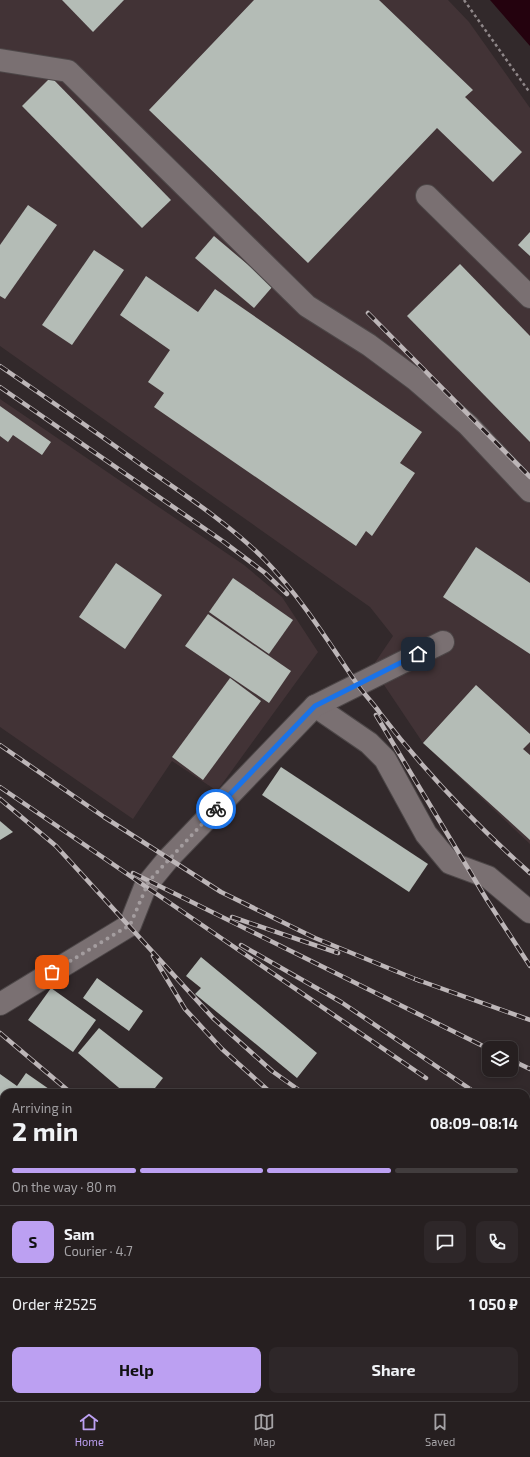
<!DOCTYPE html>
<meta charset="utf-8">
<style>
body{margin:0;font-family:"Exo 2",sans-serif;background:#2e2729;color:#f1f3f6;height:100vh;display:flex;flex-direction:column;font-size:15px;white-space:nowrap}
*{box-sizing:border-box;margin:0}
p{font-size:13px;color:#a4a2a5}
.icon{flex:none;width:22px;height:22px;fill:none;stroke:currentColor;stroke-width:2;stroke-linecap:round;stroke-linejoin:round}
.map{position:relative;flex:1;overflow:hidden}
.details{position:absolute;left:0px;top:1089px;width:530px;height:312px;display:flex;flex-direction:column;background:#261f20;border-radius:12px 12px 0 0;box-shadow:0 2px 6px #0003,0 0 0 1px #423d3e}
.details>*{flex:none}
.fabs{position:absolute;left:482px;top:1041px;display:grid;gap:8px}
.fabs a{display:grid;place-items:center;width:36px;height:36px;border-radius:8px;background:#261f20;box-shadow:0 2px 6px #0003,0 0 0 1px #423d3e;font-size:20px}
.pin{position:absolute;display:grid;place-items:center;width:34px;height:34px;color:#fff;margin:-17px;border-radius:8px;box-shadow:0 2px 6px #0006}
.courier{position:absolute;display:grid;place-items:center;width:40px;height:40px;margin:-20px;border:3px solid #1a73e8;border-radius:50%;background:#fff;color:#222;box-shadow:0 1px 5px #0007}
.overview em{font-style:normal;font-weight:700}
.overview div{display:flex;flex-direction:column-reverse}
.overview{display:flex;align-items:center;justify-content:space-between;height:68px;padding:0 12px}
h1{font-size:26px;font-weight:700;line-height:30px}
.bar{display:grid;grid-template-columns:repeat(4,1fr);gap:6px 4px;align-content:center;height:48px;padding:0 12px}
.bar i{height:5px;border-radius:3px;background:#423d3e}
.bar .current{background:#bca0f2}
.bar p{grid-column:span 4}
.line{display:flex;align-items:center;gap:10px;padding:0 12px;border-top:1px solid #423d3e}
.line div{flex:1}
.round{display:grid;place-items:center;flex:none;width:42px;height:42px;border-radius:8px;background:#2e2729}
.action{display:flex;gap:8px;margin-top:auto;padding:8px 12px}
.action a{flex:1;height:46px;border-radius:8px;background:#bca0f2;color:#111;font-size:16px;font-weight:700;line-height:46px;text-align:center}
.action a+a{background:#2e2729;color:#f1f3f6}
.dock{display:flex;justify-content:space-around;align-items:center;height:56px;border-top:1px solid #423d3e;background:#261f20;font-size:11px;color:#a4a2a5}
.dock a{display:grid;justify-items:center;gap:2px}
.dock .current{color:#bca0f2}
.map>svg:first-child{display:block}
.built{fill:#423336}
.water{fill:#24020e}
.building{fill:#b4bcb6}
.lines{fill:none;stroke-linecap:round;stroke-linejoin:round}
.minor-casing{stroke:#4d4748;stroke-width:24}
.path{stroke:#8f8789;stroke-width:2.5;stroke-dasharray:3 3;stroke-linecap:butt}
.minor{stroke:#7a7072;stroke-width:22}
.rail-casing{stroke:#bdb6b8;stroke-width:4.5}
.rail{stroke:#281f21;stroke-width:3;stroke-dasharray:9;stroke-linecap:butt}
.done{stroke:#a49d9f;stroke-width:4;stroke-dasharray:0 7.2}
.route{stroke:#1a73e8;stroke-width:5}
</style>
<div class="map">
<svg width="530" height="1401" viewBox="0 0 530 1401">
<rect width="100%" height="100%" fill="#32292b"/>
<g class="built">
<polygon points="0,0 448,0 469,22 530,108 530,844 423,743 372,667 393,636 370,607 0,346"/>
<polygon points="0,399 244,565 282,597 318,652 217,791 172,761 133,819 0,727"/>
<polygon points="530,1258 530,1401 418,1401 415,1397 526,1397 526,1261"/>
</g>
<polygon class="water" points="490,0 530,0 530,46"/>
<g class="building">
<polygon points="62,0 124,0 93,32"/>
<polygon points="254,0 379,0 473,90 465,97 522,152 493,182 437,128 308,263 149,110"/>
<polygon points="51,77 171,200 142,228 22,106"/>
<polygon points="28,205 57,225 5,299 0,296 0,245"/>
<polygon points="530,232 530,256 518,245"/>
<polygon points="214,236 273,286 254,308 195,258"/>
<polygon points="94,250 124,270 72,345 42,325"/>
<polygon points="460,264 530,336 530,442 407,316"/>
<polygon points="146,276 198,312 215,289 422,432 400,463 415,473 372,536 366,531 356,546 154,407 164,393 148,382 170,350 120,315"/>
<polygon points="0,406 51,442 42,455 13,435 8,442 0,436"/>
<polygon points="476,547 530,583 530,654 443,597"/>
<polygon points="116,563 162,595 125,649 79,617"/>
<polygon points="233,578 293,620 269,654 209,612"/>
<polygon points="208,614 291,671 269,703 185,646"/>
<polygon points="230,678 261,701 203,780 172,757"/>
<polygon points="476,685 530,734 530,742 523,749 530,755 530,840 423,743"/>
<polygon points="281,767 428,864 409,892 262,795"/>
<polygon points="0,821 13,832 0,840"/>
<polygon points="201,957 317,1053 297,1078 195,994 201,988 186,976"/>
<polygon points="97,978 143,1011 129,1031 83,998"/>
<polygon points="51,988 96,1020 73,1052 28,1020"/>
<polygon points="99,1028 163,1078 151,1093 125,1093 78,1053"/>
<polygon points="26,1073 49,1089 46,1093 4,1093 4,1129 0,1126 0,1074 17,1086"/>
<polygon points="526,1138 530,1141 530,1196 526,1194"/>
<polygon points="44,1397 85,1397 91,1401 42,1401"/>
</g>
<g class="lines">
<g class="minor-casing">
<g id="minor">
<polyline points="0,60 68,71 307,306 369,345 416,380 468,425 530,491"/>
<polyline points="427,196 530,297"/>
<polyline points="315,706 369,743 385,759 426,834 450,863 488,877 530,912"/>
<polyline points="0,1004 130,925 145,887 168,859 315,706 443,642"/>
<polyline points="0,1230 4,1232"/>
<polyline points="251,1397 256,1401"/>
</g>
</g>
<polyline class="path" points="464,0 530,93"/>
<use href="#minor" class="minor"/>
<g class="rail-casing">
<g id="rail">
<polyline points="368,313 530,477"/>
<path d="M0,366C48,399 96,432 143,466C185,495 228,523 264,559C300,596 328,641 357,684C364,694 373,703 380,713C425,772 475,824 530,873"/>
<polyline points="0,387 224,542 265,573 287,594"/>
<polyline points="376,715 487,900 530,966"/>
<polyline points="0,745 104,817 221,892 315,938 420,981"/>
<polyline points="0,787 426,1078"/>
<polyline points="0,799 56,846 213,1018 272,1071 303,1093"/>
<polyline points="133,873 489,1049"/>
<polyline points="232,917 338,953"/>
<polyline points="241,945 341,1002 476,1093"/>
<polyline points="153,956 185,1009 222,1049 271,1093"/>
<polyline points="415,979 530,1020"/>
<polyline points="0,1033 71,1093"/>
<polyline points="511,1060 530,1069"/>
<polyline points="526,1127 530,1129"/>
<polyline points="425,1397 427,1401"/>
</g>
</g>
<use href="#rail" class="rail"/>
</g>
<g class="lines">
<polyline class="done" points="52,972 130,925 149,881 216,809"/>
<polyline class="route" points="216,809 315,706 418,654"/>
</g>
</svg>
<div class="fabs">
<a><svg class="icon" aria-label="layers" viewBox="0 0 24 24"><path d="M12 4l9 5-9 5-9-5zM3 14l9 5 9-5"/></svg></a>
</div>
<div class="pin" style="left:52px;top:972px;background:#ea580c"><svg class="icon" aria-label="bag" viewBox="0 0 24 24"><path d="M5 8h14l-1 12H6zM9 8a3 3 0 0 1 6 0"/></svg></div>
<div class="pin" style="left:418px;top:654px;background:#1f2937"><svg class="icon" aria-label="home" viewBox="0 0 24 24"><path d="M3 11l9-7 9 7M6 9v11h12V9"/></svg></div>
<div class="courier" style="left:216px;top:809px"><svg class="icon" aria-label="bike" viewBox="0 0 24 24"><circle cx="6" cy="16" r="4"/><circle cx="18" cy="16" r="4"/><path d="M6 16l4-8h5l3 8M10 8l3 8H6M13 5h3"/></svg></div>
<section class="details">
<div class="overview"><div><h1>2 min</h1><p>Arriving in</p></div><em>08:09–08:14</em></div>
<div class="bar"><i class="current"></i><i class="current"></i><i class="current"></i><i></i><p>On the way · 80 m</p></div>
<div class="line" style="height:72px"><b class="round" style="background:#bca0f2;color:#111">S</b><div><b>Sam</b><p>Courier · 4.7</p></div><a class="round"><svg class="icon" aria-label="chat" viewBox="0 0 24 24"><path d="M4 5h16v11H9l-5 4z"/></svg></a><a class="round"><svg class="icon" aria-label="phone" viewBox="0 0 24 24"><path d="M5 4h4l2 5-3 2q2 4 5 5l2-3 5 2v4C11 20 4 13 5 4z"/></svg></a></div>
<div class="line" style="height:52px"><div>Order #2525</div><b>1 050 ₽</b></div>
<div class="action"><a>Help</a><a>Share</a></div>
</section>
</div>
<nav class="dock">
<a class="current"><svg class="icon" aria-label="home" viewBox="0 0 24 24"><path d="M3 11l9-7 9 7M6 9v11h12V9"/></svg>Home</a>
<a><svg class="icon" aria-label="map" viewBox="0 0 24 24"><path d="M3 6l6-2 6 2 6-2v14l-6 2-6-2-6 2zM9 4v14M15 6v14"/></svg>Map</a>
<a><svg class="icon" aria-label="saved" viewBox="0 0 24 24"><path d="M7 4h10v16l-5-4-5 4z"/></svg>Saved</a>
</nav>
